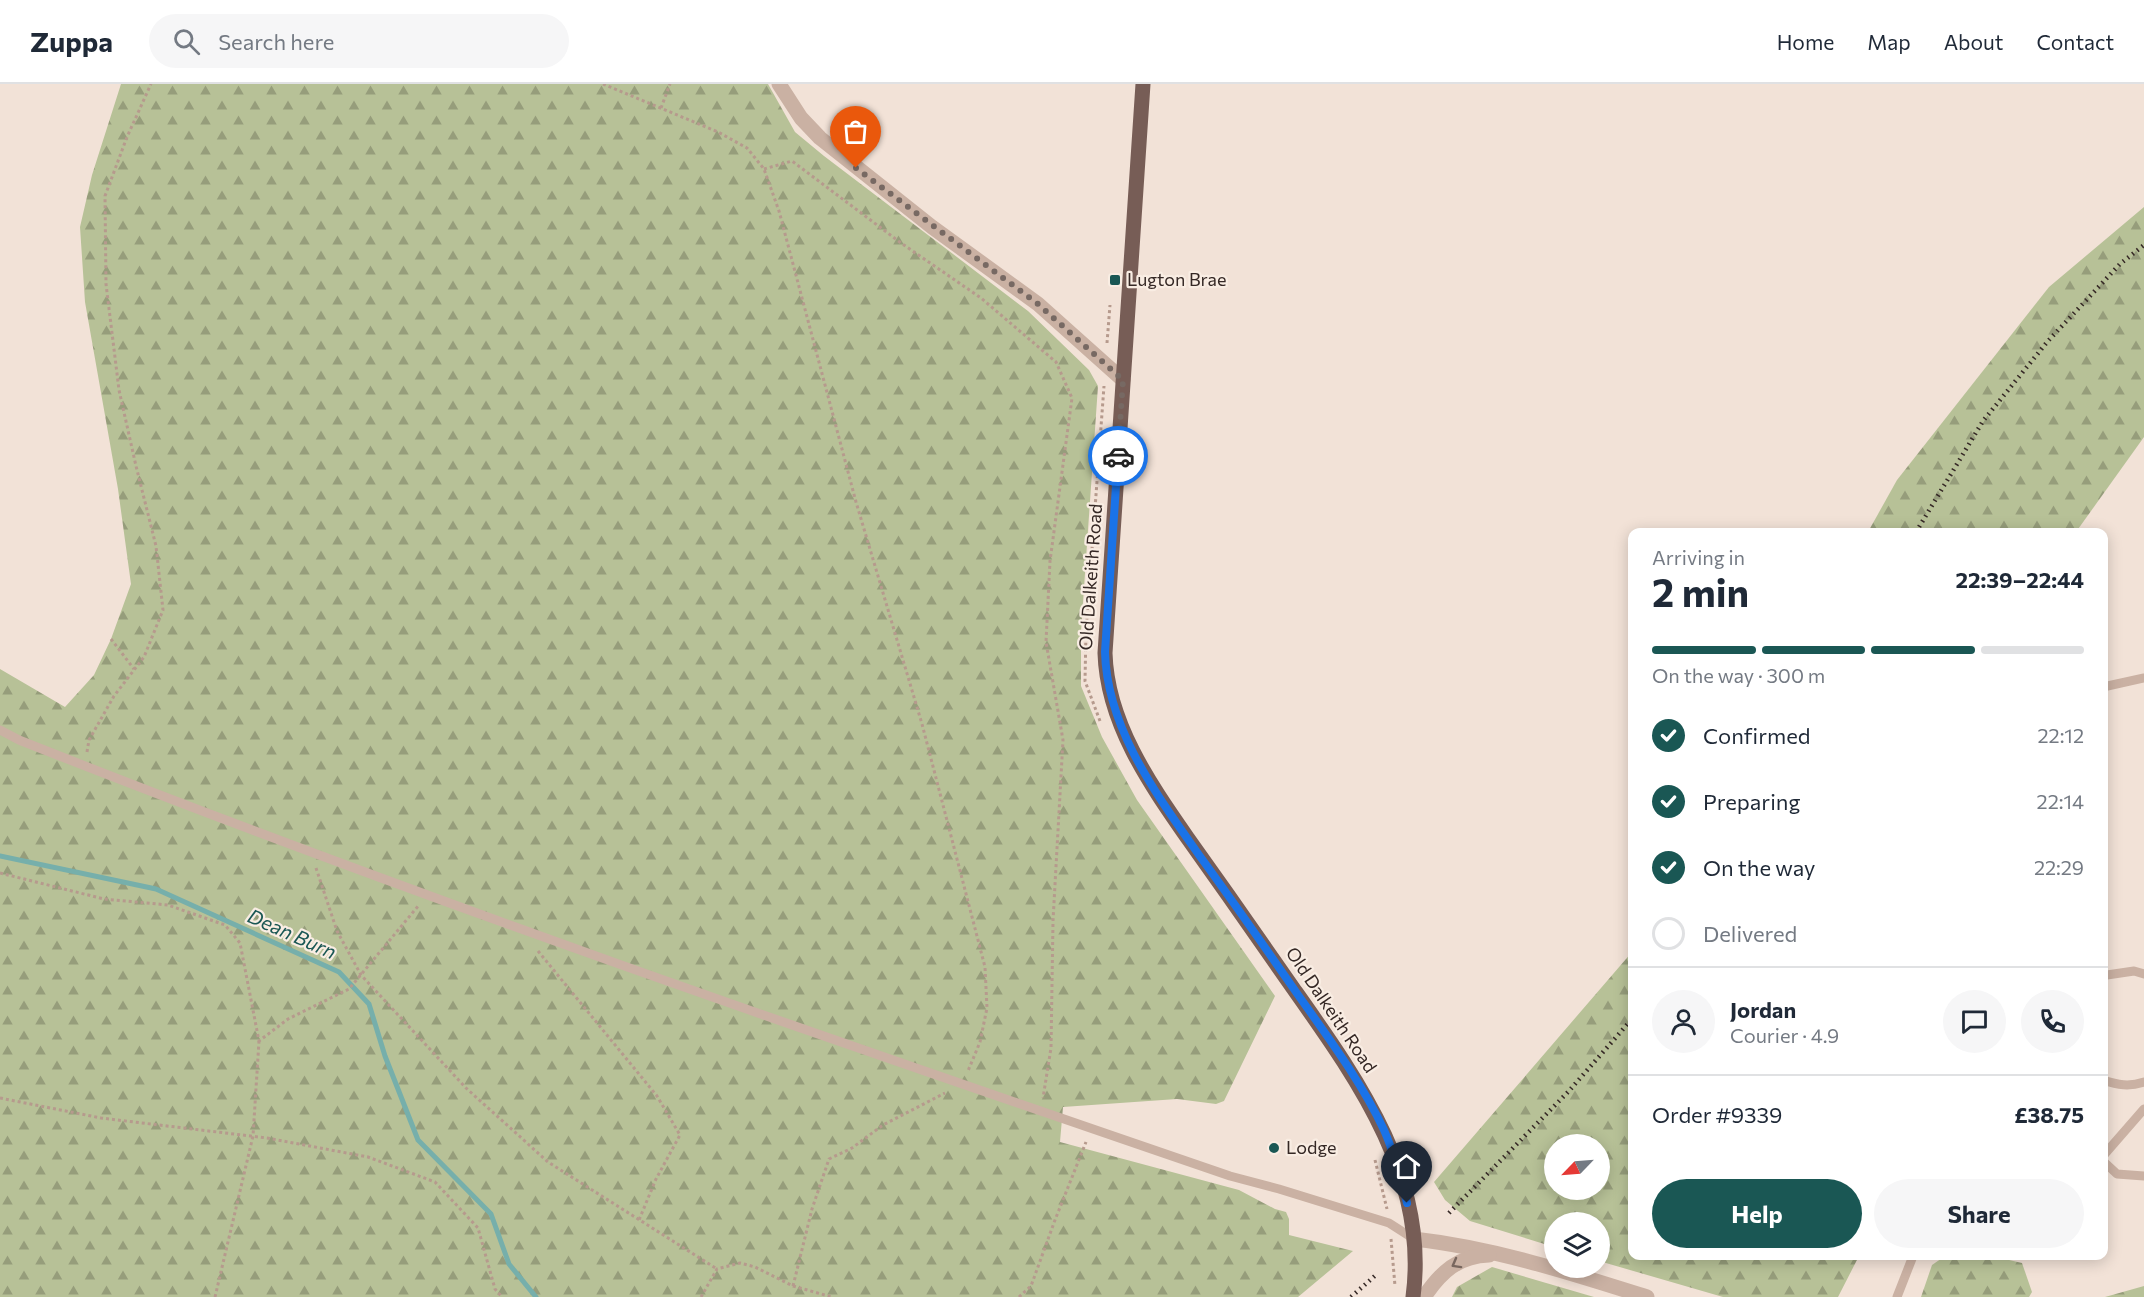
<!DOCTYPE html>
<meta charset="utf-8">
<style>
body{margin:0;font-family:Commissioner,sans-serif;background:#f6f6f7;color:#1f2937;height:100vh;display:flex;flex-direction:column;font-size:22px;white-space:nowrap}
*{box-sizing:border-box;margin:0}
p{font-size:20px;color:#747a83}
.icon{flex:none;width:33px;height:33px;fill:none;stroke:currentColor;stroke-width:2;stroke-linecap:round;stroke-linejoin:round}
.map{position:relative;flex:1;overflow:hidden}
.sheet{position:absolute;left:1628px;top:444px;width:480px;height:732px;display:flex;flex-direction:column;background:#fff;border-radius:12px;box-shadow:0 3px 15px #0003}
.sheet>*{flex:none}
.needle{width:39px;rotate:245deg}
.controls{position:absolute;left:1544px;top:1050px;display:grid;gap:12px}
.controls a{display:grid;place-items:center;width:66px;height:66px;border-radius:50%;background:#fff;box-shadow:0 3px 15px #0003;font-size:30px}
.pin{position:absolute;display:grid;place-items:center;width:51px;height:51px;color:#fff;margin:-62px -26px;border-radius:50% 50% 50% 0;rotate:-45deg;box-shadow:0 0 6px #0007}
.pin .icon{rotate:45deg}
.courier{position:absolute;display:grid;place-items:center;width:60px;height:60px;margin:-30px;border:4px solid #1a73e8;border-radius:50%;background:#fff;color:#222;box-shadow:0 2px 8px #0007}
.overview em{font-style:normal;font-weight:700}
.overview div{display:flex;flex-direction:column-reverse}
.overview{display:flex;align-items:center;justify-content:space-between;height:102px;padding:0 24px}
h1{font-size:39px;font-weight:700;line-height:45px}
.bar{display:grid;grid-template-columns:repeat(4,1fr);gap:9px 6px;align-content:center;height:72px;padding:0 24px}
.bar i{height:8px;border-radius:4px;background:#e0e1e3}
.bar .active{background:#1a5754}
.bar p{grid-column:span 4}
.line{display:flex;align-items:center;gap:15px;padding:0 24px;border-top:2px solid #e0e1e3}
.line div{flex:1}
.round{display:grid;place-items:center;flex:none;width:63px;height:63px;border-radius:32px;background:#f6f6f7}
ol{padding:0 24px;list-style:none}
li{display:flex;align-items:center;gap:18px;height:66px}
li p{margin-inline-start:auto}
li .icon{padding:6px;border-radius:50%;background:#1a5754;color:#fff;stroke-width:4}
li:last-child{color:#747a83}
li i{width:33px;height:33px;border:3px solid #e0e1e3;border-radius:50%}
.action{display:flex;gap:12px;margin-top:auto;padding:12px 24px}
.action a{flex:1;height:69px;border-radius:36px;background:#1a5754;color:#fff;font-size:24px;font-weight:700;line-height:69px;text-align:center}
.action a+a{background:#f6f6f7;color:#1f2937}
header{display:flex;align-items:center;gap:36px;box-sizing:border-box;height:84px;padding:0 30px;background:#fff;border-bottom:2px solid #e0e1e3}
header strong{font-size:28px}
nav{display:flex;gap:33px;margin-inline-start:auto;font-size:21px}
.search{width:420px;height:54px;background:#f6f6f7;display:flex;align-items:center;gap:15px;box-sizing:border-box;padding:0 21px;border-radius:33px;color:#747a83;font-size:22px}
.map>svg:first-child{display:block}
.forest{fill:url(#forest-firs);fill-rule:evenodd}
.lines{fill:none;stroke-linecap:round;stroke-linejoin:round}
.stream{stroke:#76afab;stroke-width:5}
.path{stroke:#b69a8d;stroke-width:3;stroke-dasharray:3 3;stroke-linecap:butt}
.service{stroke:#cab1a3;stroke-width:9}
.minor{stroke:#cab1a3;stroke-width:15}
.tertiary{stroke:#cab1a3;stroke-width:15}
.primary{stroke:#775d56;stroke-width:15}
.rail{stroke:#352825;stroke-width:4.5;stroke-dasharray:1.5 4.5;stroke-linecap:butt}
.oneway{stroke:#78665e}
.done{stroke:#776963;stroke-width:6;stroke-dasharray:0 10.8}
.route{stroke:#1a73e8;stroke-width:8}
.poi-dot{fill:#1a5754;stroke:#f9ede3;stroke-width:2}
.labels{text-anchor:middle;stroke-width:4.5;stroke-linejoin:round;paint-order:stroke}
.poi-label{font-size:18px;fill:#352825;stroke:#f9ede3;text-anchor:start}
.street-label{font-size:18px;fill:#352825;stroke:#f9ede3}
.water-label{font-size:20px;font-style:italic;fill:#1a5754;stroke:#f9ede3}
</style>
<header>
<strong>Zuppa</strong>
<div class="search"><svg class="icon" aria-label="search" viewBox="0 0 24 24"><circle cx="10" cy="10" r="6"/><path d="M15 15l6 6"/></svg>Search here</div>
<nav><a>Home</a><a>Map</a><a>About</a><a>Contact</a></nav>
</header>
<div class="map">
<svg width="2144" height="1213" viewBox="0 0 2144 1213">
<defs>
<pattern id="forest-firs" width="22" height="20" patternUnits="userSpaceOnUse" patternTransform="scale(1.5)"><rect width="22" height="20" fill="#b7c197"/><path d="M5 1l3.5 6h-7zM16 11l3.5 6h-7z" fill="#969d7b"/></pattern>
</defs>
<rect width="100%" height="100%" fill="#f2e2d7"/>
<g class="forest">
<polygon points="121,0 768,0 795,48 824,72 1028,227 1089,286 1098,302 1081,547 1081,602 1102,653 1137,716 1275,912 1224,1017 1216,1020 1177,1015 1063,1023 1060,1058 1239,1106 1275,1125 1286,1128 1289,1135 1289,1151 1353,1167 1298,1213 0,1213 0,585 65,623 94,591 111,555 131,500 118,405 85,218 80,143 92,91"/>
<polygon points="2144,123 2144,353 2076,448 1868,448 1897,396 2049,203"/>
<path d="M1632,868V1172H1859L1838,1213H1723L1599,1177V1138H1554V1163L1470,1137L1445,1116L1434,1098ZM1554,1060H1599V1106H1554Z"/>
<polygon points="1945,1172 1992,1172 2022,1179 2032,1208 2029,1213 1921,1213 1932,1181"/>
<polygon points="1492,1183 1594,1213 1452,1213 1457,1203"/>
<polygon points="2144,1202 2144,1213 2105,1213"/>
</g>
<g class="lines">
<polyline class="stream" points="0,772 156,805 339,888 369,920 385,972 418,1056 491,1130 509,1180 536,1213"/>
<g class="path">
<polyline points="603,0 718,48 747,64 764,85 779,127 856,418 922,640 985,883 987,924 980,958 968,987"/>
<polyline points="661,24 670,0"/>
<polyline points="764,85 792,77 901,159 981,214 1056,278 1072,314 1050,477 1046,558 1063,656 1053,837 1051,964 1043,1014"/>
<polyline points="1107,259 1110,221"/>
<polyline points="111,555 134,585"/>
<polyline points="1100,637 1085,597 1086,547 1104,302"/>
<polyline points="87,668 89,656 114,612 144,573 163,526 156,462 136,382 119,306 106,200 105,112 127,53 151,0"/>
<polyline points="316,784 337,847 361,891 466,1004 548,1078 717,1185"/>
<polyline points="0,789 104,815 168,821 225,841 240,859 259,957 288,935 349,905 419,821"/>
<polyline points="538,867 657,1012 680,1051 656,1095 639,1136"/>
<polyline points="0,1014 101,1034 267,1054 368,1073 435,1098 478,1144 495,1205 502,1213"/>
<polyline points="1375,1076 1387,1125"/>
<polyline points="1391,1155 1395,1202"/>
<polyline points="793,1202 812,1125 829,1075 852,1064 883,1041 945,1009"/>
<polyline points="215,1213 253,1052 259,957"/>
<polyline points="701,1213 717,1185 740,1179 755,1183 793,1202 832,1213"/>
<polyline points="1019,1213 1031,1202 1055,1136 1086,1058"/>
</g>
<g class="service">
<polyline points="2103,603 2144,594"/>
<path d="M0,646L19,656C418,814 824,953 1230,1092L1279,1105L1389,1139L1414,1155"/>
<polyline points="2103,893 2107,891 2134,887 2144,890"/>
<path d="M2103,996C2118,1001 2129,1003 2144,998"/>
<polyline points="2103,1072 2144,1025"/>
<polyline points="2103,1077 2117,1090 2144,1092"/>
<polyline points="1897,1213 1913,1172"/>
</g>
<polyline class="minor" points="779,0 801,34 820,54 932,143 1038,220 1123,296"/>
<g class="tertiary">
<path d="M1414,1155C1494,1164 1571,1189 1647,1213"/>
<path d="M1424,1213C1441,1188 1458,1172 1489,1171"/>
</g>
<path class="primary" d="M1143,0L1105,569C1107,639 1150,700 1189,756C1224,805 1259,855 1293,904C1358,996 1429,1094 1413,1213"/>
<g class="rail">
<polyline points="1916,448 1983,337 2048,257 2120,180 2144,161"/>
<polyline points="1449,1129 1568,1008 1632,935"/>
<polyline points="1351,1213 1377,1190"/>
</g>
</g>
<defs><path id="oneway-chevron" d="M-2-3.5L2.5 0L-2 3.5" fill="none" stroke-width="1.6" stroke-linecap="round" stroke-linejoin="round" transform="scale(1.5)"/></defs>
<use class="oneway" href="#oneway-chevron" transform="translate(1456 1180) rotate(151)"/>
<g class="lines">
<polyline class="done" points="856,84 1038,220 1123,296 1118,372"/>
<path class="route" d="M1118,372L1105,568C1107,645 1157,711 1199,771C1232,816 1264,862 1296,908C1327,952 1361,997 1384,1046C1394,1069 1401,1094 1407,1119"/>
</g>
<g class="poi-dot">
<rect x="1109" y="190" width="12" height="12" rx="3"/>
<circle cx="1274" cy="1064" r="6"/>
</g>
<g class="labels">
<g class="poi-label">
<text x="1127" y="202">Lugton Brae</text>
<text x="1286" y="1070">Lodge</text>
</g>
<g class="street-label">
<text transform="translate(1091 493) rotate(-86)" y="6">Old Dalkeith Road</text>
<text transform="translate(1331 926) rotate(56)" y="6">Old Dalkeith Road</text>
</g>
<g class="water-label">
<text transform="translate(292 850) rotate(24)" y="7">Dean Burn</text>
</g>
</g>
</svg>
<div class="controls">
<a><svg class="needle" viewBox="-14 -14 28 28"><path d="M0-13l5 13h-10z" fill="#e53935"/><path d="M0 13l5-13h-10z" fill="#747a83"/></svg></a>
<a><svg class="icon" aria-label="layers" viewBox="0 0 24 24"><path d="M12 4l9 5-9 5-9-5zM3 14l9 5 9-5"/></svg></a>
</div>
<div class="pin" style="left:856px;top:84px;background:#ea580c"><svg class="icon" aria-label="bag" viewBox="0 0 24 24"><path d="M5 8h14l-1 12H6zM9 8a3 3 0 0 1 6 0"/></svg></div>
<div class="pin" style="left:1407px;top:1119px;background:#1f2937"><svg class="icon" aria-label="home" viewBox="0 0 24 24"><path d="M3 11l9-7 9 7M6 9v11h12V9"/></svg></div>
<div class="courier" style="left:1118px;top:372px"><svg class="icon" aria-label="car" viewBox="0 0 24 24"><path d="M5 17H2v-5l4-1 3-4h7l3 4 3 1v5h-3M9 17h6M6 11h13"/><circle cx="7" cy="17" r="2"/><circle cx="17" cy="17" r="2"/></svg></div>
<section class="sheet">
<div class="overview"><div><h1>2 min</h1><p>Arriving in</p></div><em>22:39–22:44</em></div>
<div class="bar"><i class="active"></i><i class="active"></i><i class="active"></i><i></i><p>On the way · 300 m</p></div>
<ol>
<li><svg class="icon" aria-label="check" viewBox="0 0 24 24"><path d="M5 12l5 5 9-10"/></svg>Confirmed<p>22:12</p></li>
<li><svg class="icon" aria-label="check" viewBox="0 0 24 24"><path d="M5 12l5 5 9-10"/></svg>Preparing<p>22:14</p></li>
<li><svg class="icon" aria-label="check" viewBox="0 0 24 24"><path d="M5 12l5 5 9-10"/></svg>On the way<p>22:29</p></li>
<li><i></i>Delivered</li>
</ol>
<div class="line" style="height:108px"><a class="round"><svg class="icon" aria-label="person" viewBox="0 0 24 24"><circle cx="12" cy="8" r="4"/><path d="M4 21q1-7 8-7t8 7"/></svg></a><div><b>Jordan</b><p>Courier · 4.9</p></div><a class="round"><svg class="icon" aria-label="chat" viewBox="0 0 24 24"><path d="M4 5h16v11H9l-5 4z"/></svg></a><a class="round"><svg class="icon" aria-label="phone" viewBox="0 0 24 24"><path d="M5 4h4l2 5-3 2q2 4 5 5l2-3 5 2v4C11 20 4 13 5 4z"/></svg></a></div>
<div class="line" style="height:78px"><div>Order #9339</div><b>£38.75</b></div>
<div class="action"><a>Help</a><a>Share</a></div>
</section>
</div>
